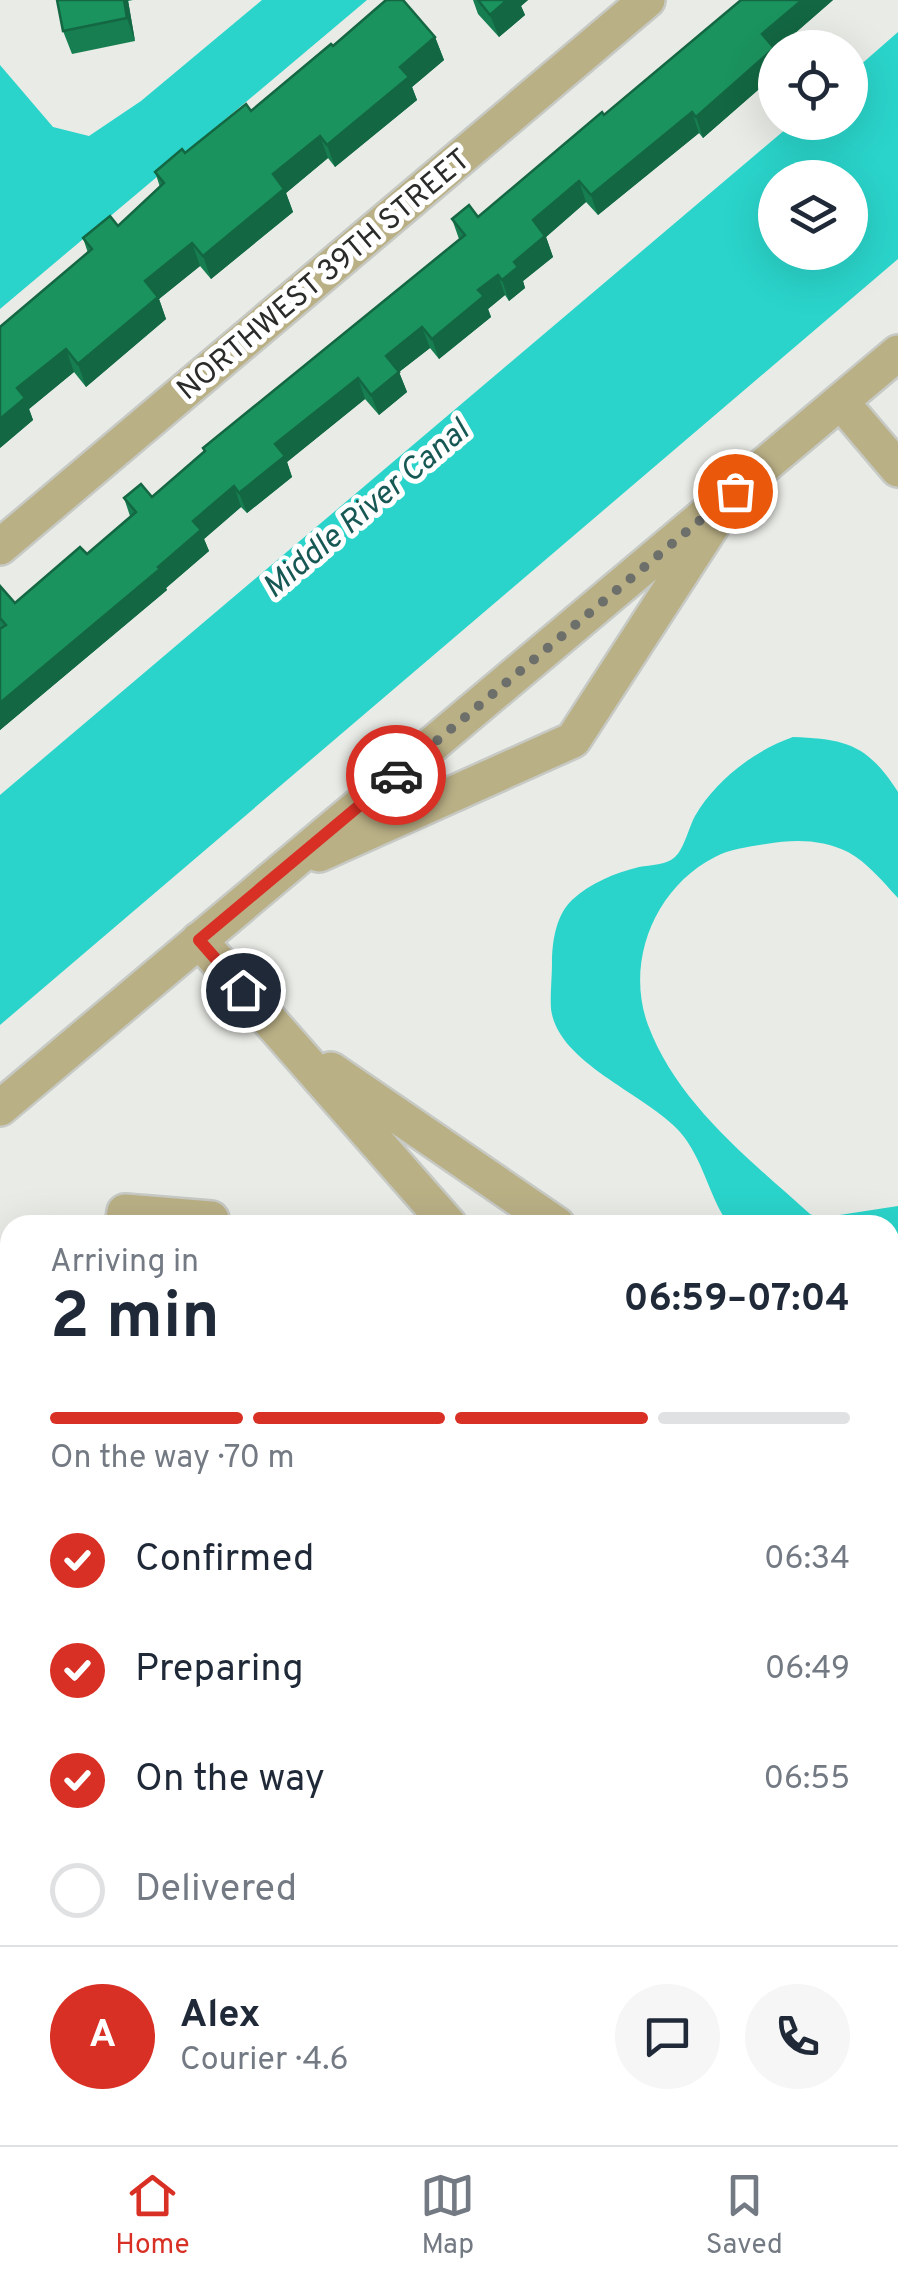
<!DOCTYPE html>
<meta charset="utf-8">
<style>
body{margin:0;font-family:Overpass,sans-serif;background:#f6f6f7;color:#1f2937;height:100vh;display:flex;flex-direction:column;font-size:38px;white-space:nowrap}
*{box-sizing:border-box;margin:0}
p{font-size:32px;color:#747a83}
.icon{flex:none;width:55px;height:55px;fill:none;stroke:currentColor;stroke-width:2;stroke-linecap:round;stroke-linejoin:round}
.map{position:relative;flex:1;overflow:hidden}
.side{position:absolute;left:0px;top:1215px;width:900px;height:930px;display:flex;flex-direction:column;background:#fff;border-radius:30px 30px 0 0;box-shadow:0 10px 40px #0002}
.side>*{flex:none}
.controls{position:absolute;left:758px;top:30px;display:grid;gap:20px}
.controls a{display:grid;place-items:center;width:110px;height:110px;border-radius:50%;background:#fff;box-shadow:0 10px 40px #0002;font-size:50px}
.pin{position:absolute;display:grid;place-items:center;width:85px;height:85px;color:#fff;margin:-42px;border:5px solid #fff;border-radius:50%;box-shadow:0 2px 10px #0007}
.courier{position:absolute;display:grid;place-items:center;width:100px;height:100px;margin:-50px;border:8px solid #d93025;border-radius:50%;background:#fff;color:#222;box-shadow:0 2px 12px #0007}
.overview em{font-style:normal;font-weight:700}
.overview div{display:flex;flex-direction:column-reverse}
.overview{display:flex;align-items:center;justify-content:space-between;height:170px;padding:0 50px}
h1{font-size:65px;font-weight:700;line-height:75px}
.bar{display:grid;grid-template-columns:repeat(4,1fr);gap:15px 10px;align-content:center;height:120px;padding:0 50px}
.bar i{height:12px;border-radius:8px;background:#e0e1e3}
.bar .current{background:#d93025}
.bar p{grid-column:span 4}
.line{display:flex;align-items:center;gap:25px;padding:0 50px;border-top:2px solid #e0e1e3}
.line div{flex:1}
.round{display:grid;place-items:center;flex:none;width:105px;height:105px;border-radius:52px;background:#f6f6f7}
ol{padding:0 50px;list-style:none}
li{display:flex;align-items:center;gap:30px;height:110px}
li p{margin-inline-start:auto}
li .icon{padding:10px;border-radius:50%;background:#d93025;color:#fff;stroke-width:4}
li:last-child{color:#747a83}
li i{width:55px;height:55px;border:5px solid #e0e1e3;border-radius:50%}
.tabs{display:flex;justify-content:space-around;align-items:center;height:140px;border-top:2px solid #e0e1e3;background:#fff;font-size:28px;color:#747a83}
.tabs a{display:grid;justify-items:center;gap:5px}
.tabs .current{color:#d93025}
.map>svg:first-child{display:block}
.water{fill:#2ad4ca;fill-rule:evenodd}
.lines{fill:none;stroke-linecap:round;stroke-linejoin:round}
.minor-casing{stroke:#c7c9c4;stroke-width:40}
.minor{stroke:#bab086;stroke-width:35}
.wall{fill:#177e51}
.shaded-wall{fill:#136742}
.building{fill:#1b935e;stroke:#136742;stroke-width:2.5}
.done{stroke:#6d6f6b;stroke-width:10;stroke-dasharray:0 18}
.route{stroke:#d93025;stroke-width:12}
.labels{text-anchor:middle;stroke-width:10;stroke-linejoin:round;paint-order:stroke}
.street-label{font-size:30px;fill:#2a2c29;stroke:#fff}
.water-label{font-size:32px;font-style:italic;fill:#175854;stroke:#fff}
</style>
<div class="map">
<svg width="898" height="2145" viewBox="0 0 898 2145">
<rect width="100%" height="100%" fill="#e9ebe6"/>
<g class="water">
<polygon points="262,0 367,0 0,309 0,65 53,127 89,136 141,101"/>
<path d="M898,32V259L0,1025V795L793,123L850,122V74ZM775,178H850V252H775Z"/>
<path d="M793,737C847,739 868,745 898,792V898C883,882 868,863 848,852C822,839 794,839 766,844C749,847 730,849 715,857C654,888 625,963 648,1025C677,1103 750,1160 810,1214L820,1218L898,1206V1300L890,1305V1225H729C708,1195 704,1160 680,1132C647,1094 558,1064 551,1009C550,994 552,978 552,963C552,942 556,915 572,900C590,883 615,873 639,867C651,865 666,865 675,857C684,849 689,827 695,816C715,781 755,750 793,737Z"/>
<polygon points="10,1910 10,2135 328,2135 335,2145 0,2145 0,1922"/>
</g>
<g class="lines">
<g class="minor-casing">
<g id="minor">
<polyline points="841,402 898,469"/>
<polyline points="0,547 647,0"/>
<polyline points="319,854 573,740 714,522"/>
<polyline points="199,940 449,1225"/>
<polyline points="331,1070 557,1225"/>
<polyline points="0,1108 898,353"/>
<polyline points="123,1225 125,1212 211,1219 211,1225"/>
<polyline points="0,1375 10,1386"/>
<polyline points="0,1428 10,1439"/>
<polyline points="890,1584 898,1572"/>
<polyline points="0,1597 10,1588"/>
<polyline points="890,1617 898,1613"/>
<polyline points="890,1726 898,1735"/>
<polyline points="890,1833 898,1842"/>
<polyline points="890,1933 898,1926"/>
<polyline points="890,2035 898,2028"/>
<polyline points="543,2135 552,2145"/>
<polyline points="577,2145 596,2135"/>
<polyline points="653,2145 664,2135"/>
</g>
</g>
<use href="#minor" class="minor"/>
</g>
<g class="wall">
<polygon points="57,0 133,0 128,1 135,41 72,54 63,31"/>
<polygon points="473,0 528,0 521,6 525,15 499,37 478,14"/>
<polygon points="741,0 833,0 778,48 775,48 775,75 703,138 699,133 598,215 586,202 546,237 553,257 523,281 525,288 509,301 505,295 488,309 491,317 439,359 430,348 399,372 407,392 379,415 365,399 287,462 292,477 247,513 241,507 204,539 209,551 166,588 167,590 0,730 0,586 15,603 87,554 130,516 124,498 152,497 204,452 203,448 459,239 452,219 478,217 672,59"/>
<polygon points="435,37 444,60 412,87 417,100 335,167 328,158 286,193 293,212 211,279 200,266 159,299 166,319 86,387 74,372 29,409 33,420 0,448 88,253 83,238 118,226 160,187 155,172 251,111 333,46"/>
</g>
<g class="shaded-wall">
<polygon points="124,0 128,0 135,41 127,18"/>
<polygon points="507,0 528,0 521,6 525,15 499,37 490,15"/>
<polygon points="802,0 833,0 778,48 775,48 775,75 703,138 696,117 762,34"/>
<polygon points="435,37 444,60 412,87 417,100 335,167 327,145 400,67"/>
<polygon points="692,112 699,133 598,215 591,195"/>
<polygon points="320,136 328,158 286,193 293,212 211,279 203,256 273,174"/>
<polygon points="579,181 586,202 546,237 553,257 523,281 525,288 509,301 502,280 514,262 533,220"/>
<polygon points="192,243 200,266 159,299 166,319 86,387 78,364 145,281"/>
<polygon points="498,275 505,295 488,309 491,317 439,359 432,339 478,290"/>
<polygon points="422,327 430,348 399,372 407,392 379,415 371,395 386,356"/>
<polygon points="66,349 74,372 29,409 33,420 0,448 0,419 17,388"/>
<polygon points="358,378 365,399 287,462 292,477 247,513 239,493 275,444"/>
<polygon points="234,486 241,507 204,539 209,551 166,588 167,590 0,730 0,703 158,567 193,521"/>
<polygon points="898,2127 898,2145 878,2145"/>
</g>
<g class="building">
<polygon points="57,0 124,0 127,18 63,31"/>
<polygon points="386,0 403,0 435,37 400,67 409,77 327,145 320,136 273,174 284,189 203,256 192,243 145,281 158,297 78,364 66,349 17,388 25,398 0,419 0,327 92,249 83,238 110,216 118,226 164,183 155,172 182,149 185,153 246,104 251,111 331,44 333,46"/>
<polygon points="478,0 507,0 490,15"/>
<polygon points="741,0 802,0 762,34 774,48 696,117 692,112 591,195 579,181 533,220 545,236 514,262 518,267 502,280 498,275 478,290 484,296 432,339 422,327 386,356 399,372 371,395 358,378 275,444 285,456 239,493 234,486 193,521 201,530 158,567 160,569 0,703 0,629 6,625 0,618 0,586 15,603 80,547 87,554 136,512 124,498 141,484 152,497 205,451 203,448 465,235 452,219 469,205 478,217 602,112 604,115"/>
<polygon points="898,2059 898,2127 890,2134 890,2066"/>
<polygon points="773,2135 889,2135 878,2145 763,2145 763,2144"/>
</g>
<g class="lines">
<polyline class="done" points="396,775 735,491"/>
<polyline class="route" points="243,990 199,940 396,775"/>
</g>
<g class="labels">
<g class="street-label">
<text transform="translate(323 274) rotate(-40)" y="10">NORTHWEST 39TH STREET</text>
</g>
<g class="water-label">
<text transform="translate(365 508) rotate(-40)" y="11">Middle River Canal</text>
</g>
</g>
</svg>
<div class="controls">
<a><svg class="icon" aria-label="locate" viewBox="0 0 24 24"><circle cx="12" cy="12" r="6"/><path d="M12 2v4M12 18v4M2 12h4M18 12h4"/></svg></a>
<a><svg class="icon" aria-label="layers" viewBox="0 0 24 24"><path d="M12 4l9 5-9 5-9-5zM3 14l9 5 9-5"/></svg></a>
</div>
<div class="pin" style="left:735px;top:491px;background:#ea580c"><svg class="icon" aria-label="bag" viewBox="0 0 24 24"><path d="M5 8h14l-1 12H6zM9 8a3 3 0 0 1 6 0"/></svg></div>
<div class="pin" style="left:243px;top:990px;background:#1f2937"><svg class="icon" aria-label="home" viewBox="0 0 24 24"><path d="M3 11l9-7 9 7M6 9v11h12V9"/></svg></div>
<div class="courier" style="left:396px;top:775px"><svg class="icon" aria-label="car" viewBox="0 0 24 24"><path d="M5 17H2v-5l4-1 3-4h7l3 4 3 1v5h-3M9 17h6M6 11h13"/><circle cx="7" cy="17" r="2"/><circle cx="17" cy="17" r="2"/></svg></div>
<section class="side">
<div class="overview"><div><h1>2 min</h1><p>Arriving in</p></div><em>06:59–07:04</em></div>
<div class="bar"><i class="current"></i><i class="current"></i><i class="current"></i><i></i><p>On the way · 70 m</p></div>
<ol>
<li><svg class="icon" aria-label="check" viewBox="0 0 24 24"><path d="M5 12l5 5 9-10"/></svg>Confirmed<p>06:34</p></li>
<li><svg class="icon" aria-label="check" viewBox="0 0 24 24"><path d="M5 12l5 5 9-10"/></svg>Preparing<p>06:49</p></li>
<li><svg class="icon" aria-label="check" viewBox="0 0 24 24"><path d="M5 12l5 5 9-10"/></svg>On the way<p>06:55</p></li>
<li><i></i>Delivered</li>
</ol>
<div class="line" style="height:180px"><b class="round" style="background:#d93025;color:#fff">A</b><div><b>Alex</b><p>Courier · 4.6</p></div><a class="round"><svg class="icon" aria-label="chat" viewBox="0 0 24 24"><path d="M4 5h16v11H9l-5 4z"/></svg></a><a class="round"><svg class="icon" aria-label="phone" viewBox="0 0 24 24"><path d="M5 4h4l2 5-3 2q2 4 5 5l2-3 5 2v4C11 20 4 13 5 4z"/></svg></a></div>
</section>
</div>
<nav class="tabs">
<a class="current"><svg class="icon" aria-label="home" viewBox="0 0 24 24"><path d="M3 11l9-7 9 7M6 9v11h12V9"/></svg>Home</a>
<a><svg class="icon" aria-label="map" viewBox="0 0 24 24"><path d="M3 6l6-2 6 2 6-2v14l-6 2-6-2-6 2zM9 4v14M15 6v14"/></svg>Map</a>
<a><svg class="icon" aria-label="saved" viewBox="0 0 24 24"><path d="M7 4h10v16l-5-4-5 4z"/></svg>Saved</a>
</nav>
